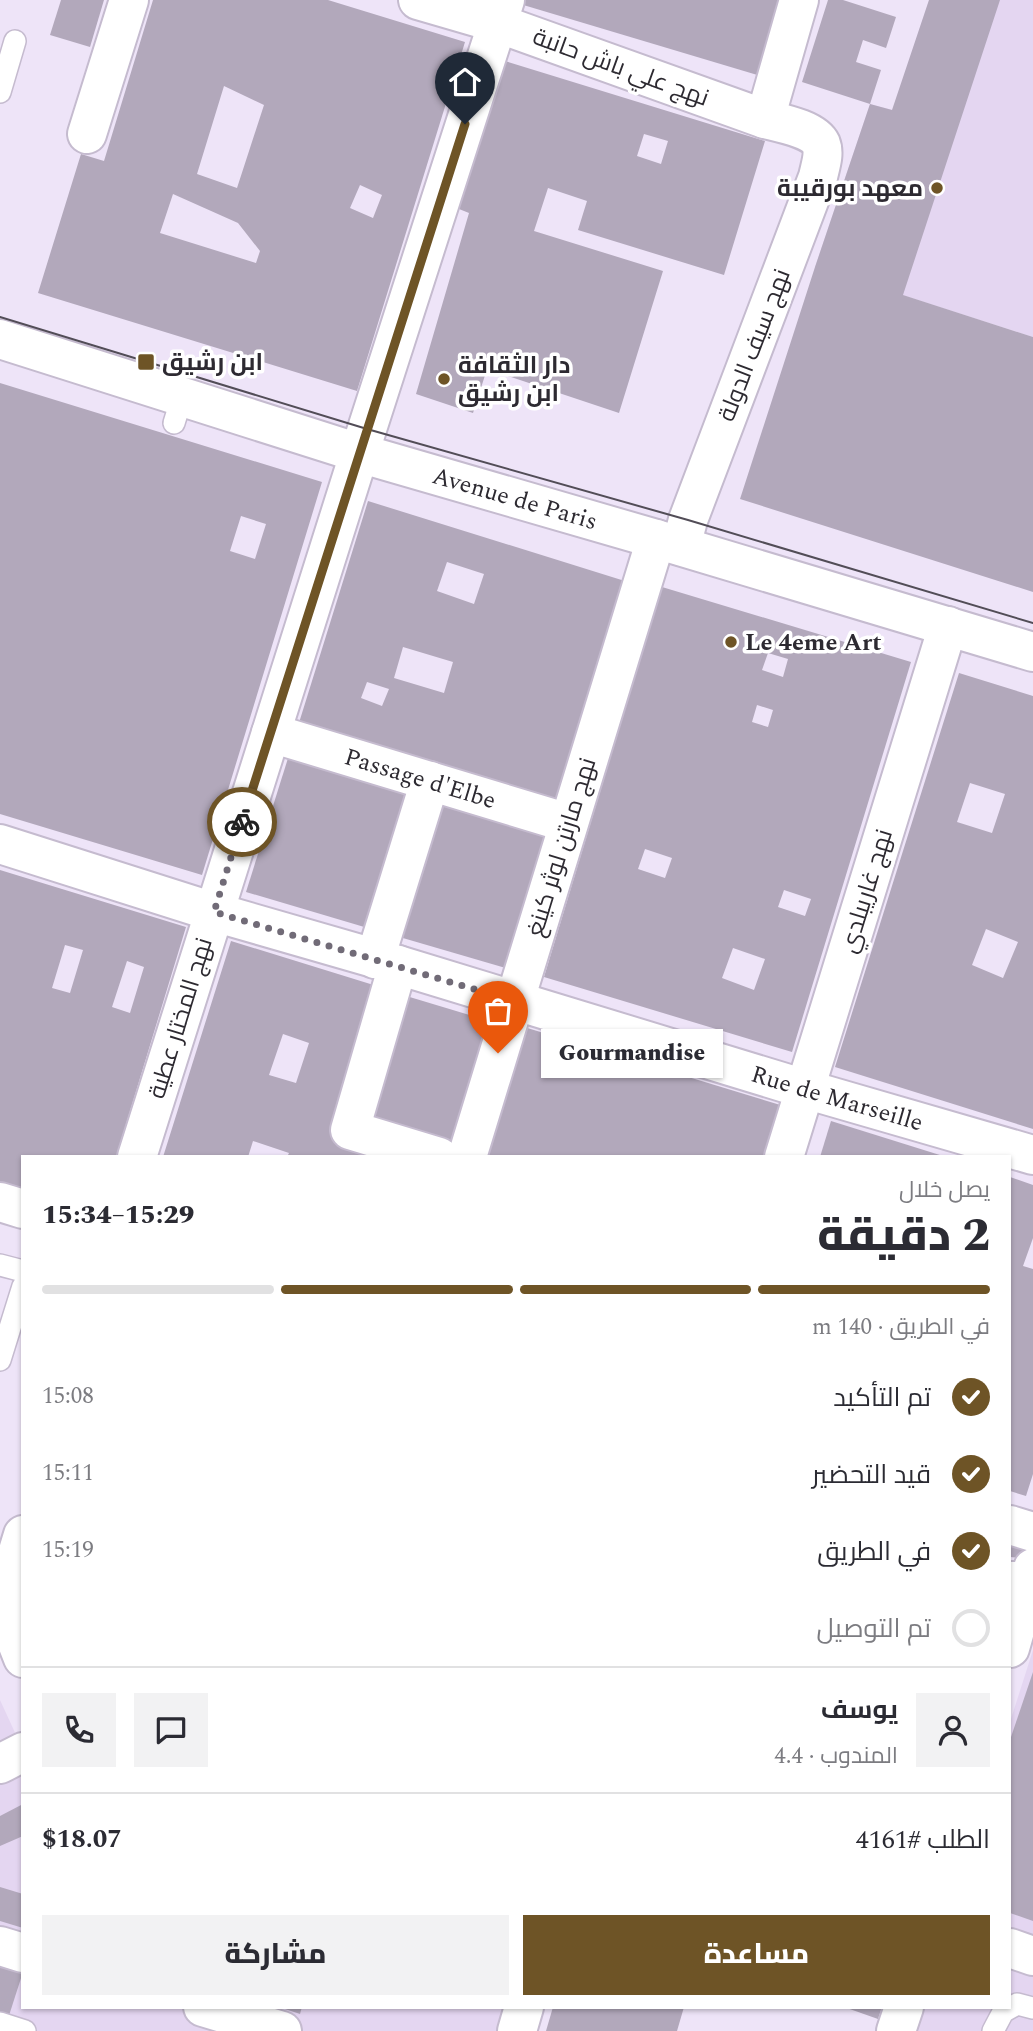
<!DOCTYPE html>
<html lang="ar">
<meta charset="utf-8">
<style>
body{margin:0;font-family:Spectral,Cairo,serif;background:#f2f2f3;color:#2b2b33;direction:rtl;height:100vh;display:flex;flex-direction:column;font-size:26px;white-space:nowrap}
*{box-sizing:border-box;margin:0}
p{font-size:23px;color:#7c7c81}
.icon{flex:none;width:38px;height:38px;fill:none;stroke:currentColor;stroke-width:2;stroke-linecap:round;stroke-linejoin:round}
.map{position:relative;flex:1;overflow:hidden;direction:ltr}
.side{position:absolute;left:21px;top:1155px;width:990px;height:854px;display:flex;flex-direction:column;background:#fff;border-radius:0px;box-shadow:0 2px 5px #0004;direction:rtl}
.side>*{flex:none}
.pin{position:absolute;display:grid;place-items:center;width:60px;height:60px;color:#fff;margin:-72px -30px;border-radius:50% 50% 50% 0;rotate:-45deg;box-shadow:0 0 7px #0007}
.pin .icon{rotate:45deg}
.courier{position:absolute;display:grid;place-items:center;width:70px;height:70px;margin:-35px;border:5px solid #6e5426;border-radius:50%;background:#fff;color:#222;box-shadow:0 2px 9px #0007}
.bubble{position:absolute;height:49px;border-radius:0px;background:#fff;box-shadow:0 2px 5px #0004;font-size:23px;font-weight:800;line-height:49px;text-align:center;direction:rtl}
.summary em{font-style:normal;font-weight:800}
.summary div{display:flex;flex-direction:column-reverse}
.summary{display:flex;align-items:center;justify-content:space-between;height:119px;padding:0 21px}
h1{font-size:46px;font-weight:800;line-height:52px}
.bar{display:grid;grid-template-columns:repeat(4,1fr);gap:10px 7px;align-content:center;height:84px;padding:0 21px}
.bar i{height:9px;border-radius:5px;background:#e1e1e2}
.bar .selected{background:#6e5426}
.bar p{grid-column:span 4}
.line{display:flex;align-items:center;gap:18px;padding:0 21px;border-top:2px solid #e1e1e2}
.line div{flex:1}
.round{display:grid;place-items:center;flex:none;width:74px;height:74px;border-radius:0px;background:#f2f2f3}
ol{padding:0 21px;list-style:none}
li{display:flex;align-items:center;gap:21px;height:77px}
li p{margin-inline-start:auto}
li .icon{padding:7px;border-radius:50%;background:#6e5426;color:#fff;stroke-width:4}
li:last-child{color:#7c7c81}
li i{width:38px;height:38px;border:4px solid #e1e1e2;border-radius:50%}
.action{display:flex;gap:14px;margin-top:auto;padding:14px 21px}
.action a{flex:1;height:80px;border-radius:0px;background:#6e5426;color:#fff;font-size:28px;font-weight:800;line-height:80px;text-align:center}
.action a+a{background:#f2f2f3;color:#2b2b33}
.map>svg:first-child{display:block}
.built{fill:#e4d6f1}
.building{fill:#b2a8bb;fill-rule:evenodd}
.lines{fill:none;stroke-linecap:round;stroke-linejoin:round}
.lane-casing{stroke:#c5bbcf;stroke-width:24}
.street-casing{stroke:#c5bbcf;stroke-width:42}
.secondary-casing{stroke:#c5bbcf;stroke-width:42}
.lane{stroke:#fff;stroke-width:21}
.street{stroke:#fff;stroke-width:38}
.secondary{stroke:#fff;stroke-width:38}
.tram{stroke:#524d57;stroke-width:2}
.done{stroke:#716b77;stroke-width:7;stroke-dasharray:0 12.6}
.route{stroke:#6e5426;stroke-width:9}
.poi-dot{fill:#6e5426;stroke:#fff;stroke-width:2.5}
.labels{text-anchor:middle;stroke-width:7;stroke-linejoin:round;paint-order:stroke}
.street-label{font-size:24px;fill:#2d2a31;stroke:#fff}
.poi-label{font-size:24px;font-weight:bold;fill:#2d2a31;stroke:#fff;text-anchor:start}
</style>
<div class="map">
<svg width="1033" height="2031" viewBox="0 0 1033 2031">
<rect width="100%" height="100%" fill="#eee4f8"/>
<g class="built">
<polygon points="929,0 1033,0 1033,337 815,267 870,104 893,110"/>
<polygon points="1033,1650 1033,2031 909,2031 917,2007 1010,2007 1010,1722"/>
<polygon points="0,1700 23,1750 23,2007 540,2007 532,2031 0,2031"/>
</g>
<g class="building">
<polygon points="61,0 104,0 90,47 50,35"/>
<path d="M153,0H328L465,42L357,391L38,293L81,154L104,161ZM224,86L264,105L237,188L197,174ZM360,185L382,195L373,218L350,208ZM173,194L238,223L260,251L256,263L160,233Z"/>
<polygon points="521,0 790,0 767,78 520,4"/>
<polygon points="828,0 843,0 896,17 886,48 863,40 856,62 881,70 870,104 892,110 929,0 1000,0 903,295 1033,337 1033,592 740,499 815,267 870,104 802,82"/>
<path d="M505,61L765,141L724,275L578,230L587,201L548,188L534,231L663,271L619,413L487,369L473,413L416,394L469,213L459,209ZM644,134L668,141L661,164L637,156Z"/>
<path d="M0,383L322,482L202,875L0,814ZM241,516L266,524L255,559L230,551Z"/>
<path d="M368,501L628,582L557,806L298,726ZM447,562L484,574L474,604L437,591ZM403,647L453,662L444,693L394,678ZM367,682L389,689L382,706L361,698Z"/>
<path d="M662,587L911,662L792,1052L544,977ZM768,653L788,659L783,677L762,670ZM757,705L773,710L768,727L752,722ZM645,849L672,858L665,878L638,869ZM784,890L811,899L805,916L778,907ZM733,948L765,959L754,990L722,978Z"/>
<path d="M959,673L1033,696V1129L835,1067ZM970,783L1005,794L992,833L957,822ZM986,929L1018,942L1003,978L972,965Z"/>
<polygon points="289,755 411,791 371,929 246,892"/>
<polygon points="436,799 549,833 509,969 396,936"/>
<path d="M0,870L186,927L116,1157H23V1194L0,1187ZM65,945L83,950L70,993L52,988ZM127,961L144,967L130,1013L112,1007Z"/>
<path d="M231,941L380,987L336,1138L395,1157H287L289,1153L253,1141L248,1157H163ZM283,1034L309,1043L296,1083L269,1075Z"/>
<polygon points="403,995 496,1023 457,1149 364,1121"/>
<polygon points="524,1027 787,1107 772,1157 484,1157"/>
<polygon points="831,1121 943,1156 942,1157 820,1157"/>
<polygon points="1010,1177 1033,1185 1033,1238 1023,1266 1033,1269 1033,1474 1026,1496 1010,1491"/>
<polygon points="1010,1542 1025,1547 1022,1558 1010,1557"/>
<polygon points="1033,1672 1033,1921 1010,1913 1010,1740"/>
<polygon points="23,1804 23,1836 0,1846 0,1816"/>
<polygon points="0,1887 23,1894 23,1928 0,1921"/>
<polygon points="0,1957 23,1965 23,1972 4,2031 0,2031"/>
<polygon points="279,2007 302,2007 300,2014"/>
<polygon points="553,2007 684,2007 677,2031 546,2031"/>
<polygon points="844,2007 882,2007 878,2019"/>
</g>
<g class="lines">
<g class="lane-casing">
<g id="lane">
<polyline points="0,92 15,41"/>
<polyline points="174,423 182,397"/>
<polyline points="0,1265 23,1271"/>
<polyline points="0,1360 23,1286"/>
<polyline points="0,2023 25,2031"/>
<polyline points="993,2031 1003,2012 1017,2004 1033,2008"/>
</g>
</g>
<g class="street-casing">
<g id="street">
<path d="M418,0L497,23L765,119C780,123 814,129 821,144C825,154 820,167 818,177L688,520L681,546"/>
<polyline points="765,119 799,0"/>
<polyline points="87,134 129,0"/>
<path id="s1" d="M271,733L568,823"/>
<path id="s2" d="M0,844L214,912L398,965L805,1089L1033,1155"/>
<polyline points="375,959 430,781"/>
<polyline points="398,965 350,1130 439,1157"/>
<polyline points="137,1157 367,429 505,0"/>
<polyline points="467,1157 656,539"/>
<polyline points="784,1157 948,626"/>
<polyline points="0,1202 23,1209"/>
<polyline points="1010,1525 1033,1532"/>
<polyline points="2,1605 23,1658"/>
<polyline points="0,1610 23,1535"/>
<polyline points="1010,1648 1033,1568"/>
<polyline points="0,1946 23,1953"/>
<polyline points="1010,1948 1033,1956"/>
<polyline points="203,2007 282,2031"/>
<polyline points="517,2031 524,2007"/>
<polyline points="896,2031 904,2007"/>
</g>
</g>
<g class="secondary-casing">
<g id="secondary">
<path id="s3" d="M0,339L359,453L656,539L1033,652"/>
<polyline points="1010,1581 1033,1581"/>
<polyline points="0,1764 23,1752"/>
</g>
</g>
<use href="#lane" class="lane"/>
<use href="#street" class="street"/>
<use href="#secondary" class="secondary"/>
<polyline class="tram" points="0,317 367,429 688,520 1033,623"/>
</g>
<g class="lines">
<polyline class="done" points="242,822 214,912 514,1001 498,1053"/>
<polyline class="route" points="242,822 465,124"/>
</g>
<g class="poi-dot">
<circle cx="937" cy="188" r="7"/>
<rect x="137" y="353" width="18" height="18" rx="3.5"/>
<circle cx="444" cy="379" r="7"/>
<circle cx="731" cy="642" r="7"/>
</g>
<g class="labels">
<g class="street-label">
<text transform="translate(621 67) rotate(20)" y="8">نهج علي باش حانبة</text>
<text transform="translate(754 345) rotate(-69)" y="8">نهج سيف الدولة</text>
<text dy="8" stroke="none"><textPath href="#s3" startOffset="539">Avenue de Paris</textPath></text>
<text dy="8" stroke="none"><textPath href="#s1" startOffset="156">Passage d'Elbe</textPath></text>
<text transform="translate(561 847) rotate(-73)" y="8">نهج مارتن لوثر كينغ</text>
<text transform="translate(866 891) rotate(-73)" y="8">نهج غاريبلدي</text>
<text transform="translate(180 1018) rotate(-73)" y="8">نهج المختار عطية</text>
<text dy="8" stroke="none"><textPath href="#s2" startOffset="875">Rue de Marseille</textPath></text>
</g>
<g class="poi-label">
<text x="923" y="196" text-anchor="end">معهد بورقيبة</text>
<text x="162" y="370">ابن رشيق</text>
<text x="458" y="373">دار الثقافة<tspan x="458" dy="28">ابن رشيق</tspan></text>
<text x="745" y="650">Le 4eme Art</text>
</g>
</g>
</svg>
<div class="pin" style="left:498px;top:1053px;background:#ea580c"><svg class="icon" aria-label="bag" viewBox="0 0 24 24"><path d="M5 8h14l-1 12H6zM9 8a3 3 0 0 1 6 0"/></svg></div>
<div class="pin" style="left:465px;top:124px;background:#1f2937"><svg class="icon" aria-label="home" viewBox="0 0 24 24"><path d="M3 11l9-7 9 7M6 9v11h12V9"/></svg></div>
<div class="courier" style="left:242px;top:822px"><svg class="icon" aria-label="bike" viewBox="0 0 24 24"><circle cx="6" cy="16" r="4"/><circle cx="18" cy="16" r="4"/><path d="M6 16l4-8h5l3 8M10 8l3 8H6M13 5h3"/></svg></div>
<div class="bubble" style="left:541px;top:1029px;width:182px">Gourmandise</div>
<section class="side">
<div class="summary"><div><h1>2 دقيقة</h1><p>يصل خلال</p></div><em>15:29–15:34</em></div>
<div class="bar"><i class="selected"></i><i class="selected"></i><i class="selected"></i><i></i><p>في الطريق · 140 m</p></div>
<ol>
<li><svg class="icon" aria-label="check" viewBox="0 0 24 24"><path d="M5 12l5 5 9-10"/></svg>تم التأكيد<p>15:08</p></li>
<li><svg class="icon" aria-label="check" viewBox="0 0 24 24"><path d="M5 12l5 5 9-10"/></svg>قيد التحضير<p>15:11</p></li>
<li><svg class="icon" aria-label="check" viewBox="0 0 24 24"><path d="M5 12l5 5 9-10"/></svg>في الطريق<p>15:19</p></li>
<li><i></i>تم التوصيل</li>
</ol>
<div class="line" style="height:126px"><a class="round"><svg class="icon" aria-label="person" viewBox="0 0 24 24"><circle cx="12" cy="8" r="4"/><path d="M4 21q1-7 8-7t8 7"/></svg></a><div><b>يوسف</b><p>المندوب · 4.4</p></div><a class="round"><svg class="icon" aria-label="chat" viewBox="0 0 24 24"><path d="M4 5h16v11H9l-5 4z"/></svg></a><a class="round"><svg class="icon" aria-label="phone" viewBox="0 0 24 24"><path d="M5 4h4l2 5-3 2q2 4 5 5l2-3 5 2v4C11 20 4 13 5 4z"/></svg></a></div>
<div class="line" style="height:91px"><div>الطلب #4161</div><b>$18.07</b></div>
<div class="action"><a>مساعدة</a><a>مشاركة</a></div>
</section>
</div>
